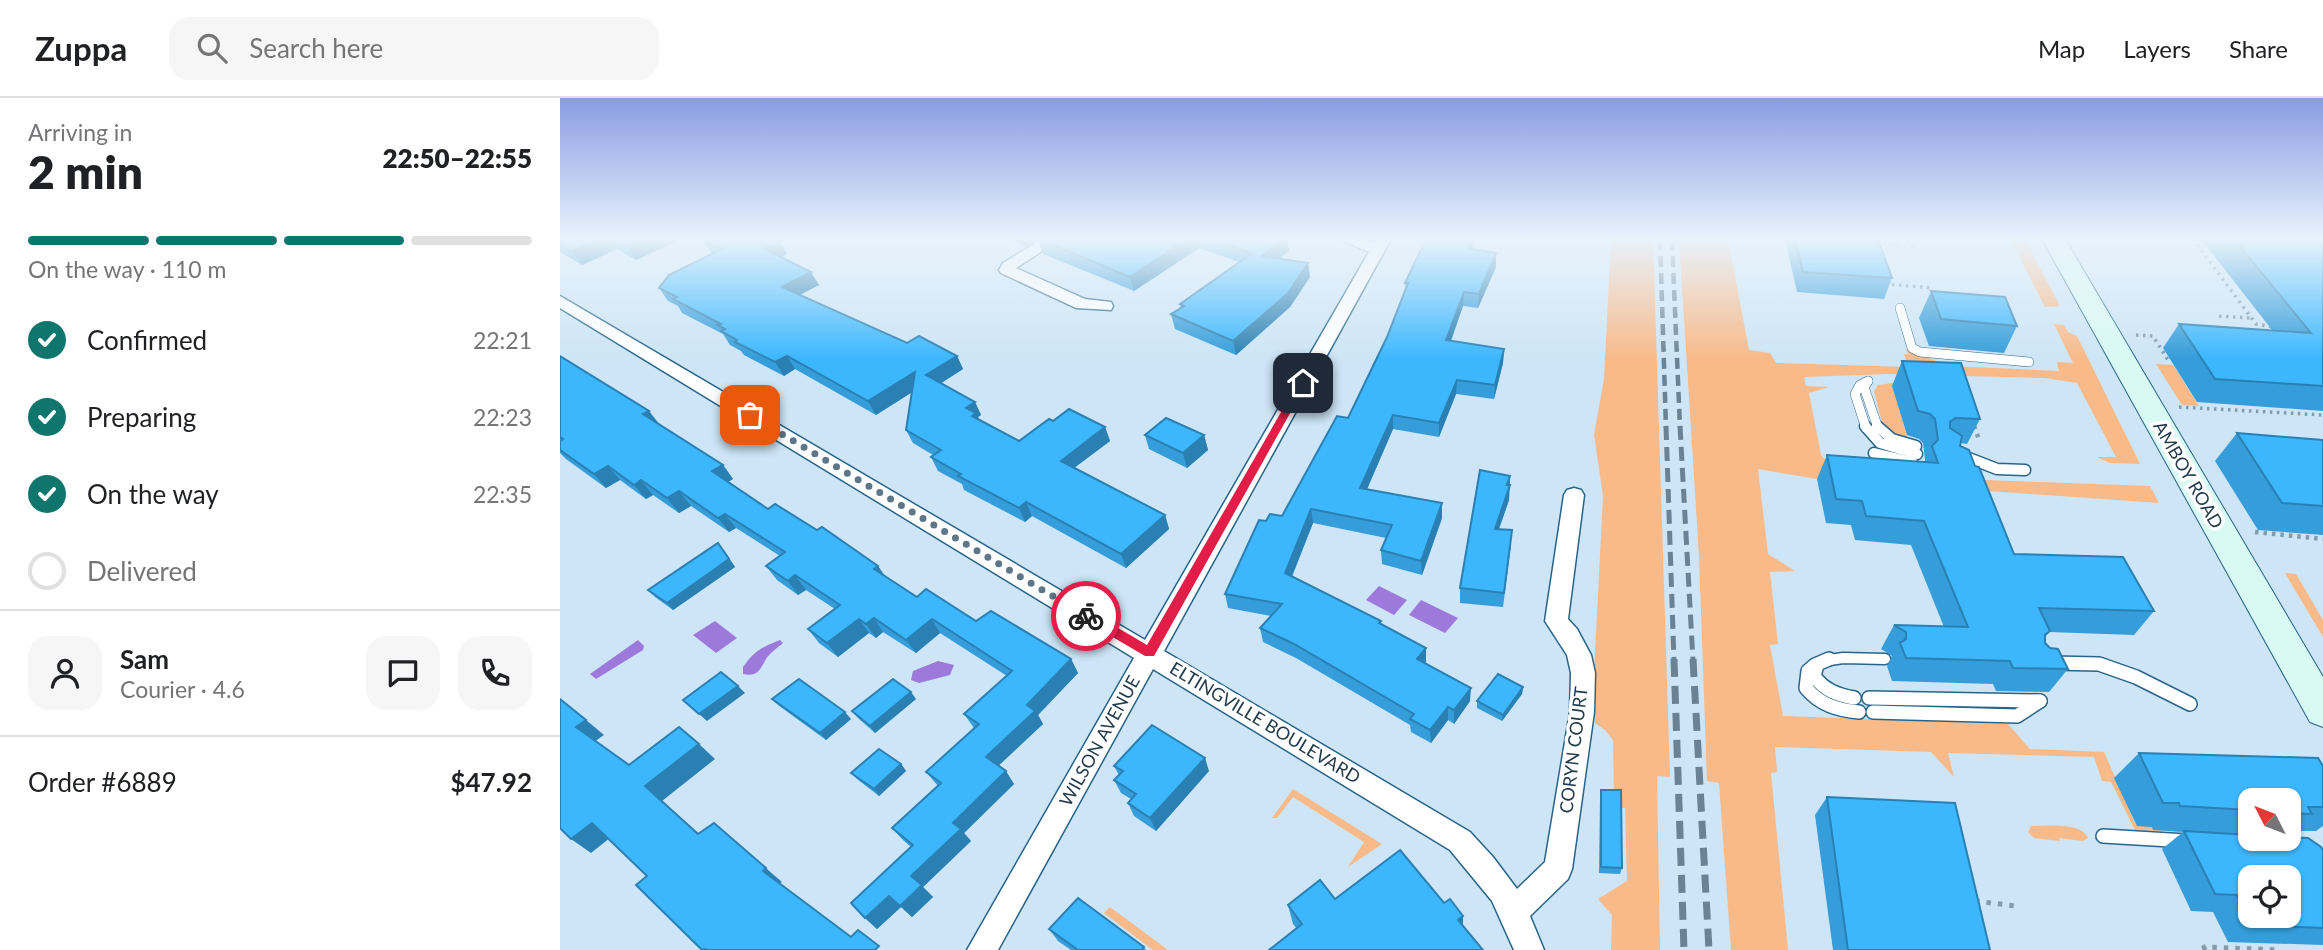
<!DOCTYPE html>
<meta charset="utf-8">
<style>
body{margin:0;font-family:Lato,sans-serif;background:#f6f6f6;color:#202124;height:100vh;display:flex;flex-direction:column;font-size:26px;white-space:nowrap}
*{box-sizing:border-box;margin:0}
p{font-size:23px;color:#757577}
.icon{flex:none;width:38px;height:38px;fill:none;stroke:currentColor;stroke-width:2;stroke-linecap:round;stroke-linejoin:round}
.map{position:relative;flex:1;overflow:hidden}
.details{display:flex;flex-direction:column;background:#fff;width:560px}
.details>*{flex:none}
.needle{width:46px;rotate:312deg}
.buttons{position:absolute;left:1678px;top:690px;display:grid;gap:14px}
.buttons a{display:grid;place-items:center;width:63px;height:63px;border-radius:14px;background:#fff;box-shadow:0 2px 5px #0004;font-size:35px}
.pin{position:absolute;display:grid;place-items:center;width:60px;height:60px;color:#fff;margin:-30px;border-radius:14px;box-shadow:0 4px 10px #0006}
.courier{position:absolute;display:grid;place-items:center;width:70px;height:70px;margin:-35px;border:5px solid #e11d48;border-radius:50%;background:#fff;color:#222;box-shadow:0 2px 9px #0007}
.head em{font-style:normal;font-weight:800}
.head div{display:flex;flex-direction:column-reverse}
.head{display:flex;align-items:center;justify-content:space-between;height:119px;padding:0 28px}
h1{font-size:46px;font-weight:800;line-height:52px}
.bar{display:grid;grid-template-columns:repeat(4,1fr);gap:10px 7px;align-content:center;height:84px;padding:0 28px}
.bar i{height:9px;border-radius:5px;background:#e0e0e0}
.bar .current{background:#0f766e}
.bar p{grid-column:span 4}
.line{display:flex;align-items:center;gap:18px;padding:0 28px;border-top:2px solid #e0e0e0}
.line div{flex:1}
.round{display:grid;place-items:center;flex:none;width:74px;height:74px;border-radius:21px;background:#f6f6f6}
ol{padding:0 28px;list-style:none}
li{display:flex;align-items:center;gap:21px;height:77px}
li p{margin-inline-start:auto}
li .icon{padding:7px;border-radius:50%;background:#0f766e;color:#fff;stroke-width:4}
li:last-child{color:#757577}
li i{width:38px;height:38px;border:4px solid #e0e0e0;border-radius:50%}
header{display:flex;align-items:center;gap:42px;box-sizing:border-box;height:98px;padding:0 35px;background:#fff;border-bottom:2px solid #e0e0e0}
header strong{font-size:33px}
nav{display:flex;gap:38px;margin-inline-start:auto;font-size:24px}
.search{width:490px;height:63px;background:#f6f6f6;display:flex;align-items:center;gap:18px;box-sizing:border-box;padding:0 24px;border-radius:21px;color:#757577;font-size:26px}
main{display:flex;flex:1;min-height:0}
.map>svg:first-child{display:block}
.green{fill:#f8ba89}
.water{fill:#9d79dc}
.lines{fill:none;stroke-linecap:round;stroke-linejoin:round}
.service-far2-casing{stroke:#276489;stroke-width:10}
.service-far1-casing{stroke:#276489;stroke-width:13}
.service-casing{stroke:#276489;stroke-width:16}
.minor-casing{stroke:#276489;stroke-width:3}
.secondary-casing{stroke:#276489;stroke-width:2}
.path-far2{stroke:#839cac;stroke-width:3.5;stroke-dasharray:2.5 4.5;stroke-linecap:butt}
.path-far1{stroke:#839cac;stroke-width:4.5;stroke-dasharray:3.5 5;stroke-linecap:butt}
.path{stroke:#839cac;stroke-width:5;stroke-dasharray:4.5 7;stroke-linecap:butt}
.service-far2{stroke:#fff;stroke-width:9}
.service-far1{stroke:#fff;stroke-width:10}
.service{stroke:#fff;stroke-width:13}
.minor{fill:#fff;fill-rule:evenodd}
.secondary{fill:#d9faf3;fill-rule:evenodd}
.rail-far2{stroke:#6a8293;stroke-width:4.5;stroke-dasharray:11 6;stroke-linecap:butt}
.rail-far1{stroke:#6a8293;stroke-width:5;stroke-dasharray:14 7;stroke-linecap:butt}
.rail{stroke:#6a8293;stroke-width:7;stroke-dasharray:18 9;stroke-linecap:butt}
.wall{fill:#349dda}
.shaded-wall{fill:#2a80b2}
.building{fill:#3cb7fe;stroke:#2a80b2;stroke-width:2;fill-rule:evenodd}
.route{fill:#e11d48}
.done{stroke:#5e7788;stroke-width:7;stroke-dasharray:0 12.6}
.labels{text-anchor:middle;stroke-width:7;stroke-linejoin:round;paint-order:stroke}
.street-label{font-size:18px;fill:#233c4c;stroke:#fff}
</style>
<header>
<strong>Zuppa</strong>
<div class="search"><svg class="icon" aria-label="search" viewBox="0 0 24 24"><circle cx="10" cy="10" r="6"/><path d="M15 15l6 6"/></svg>Search here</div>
<nav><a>Map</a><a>Layers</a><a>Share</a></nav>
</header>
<main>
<section class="details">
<div class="head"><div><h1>2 min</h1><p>Arriving in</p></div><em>22:50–22:55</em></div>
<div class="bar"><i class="current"></i><i class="current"></i><i class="current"></i><i></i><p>On the way · 110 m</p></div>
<ol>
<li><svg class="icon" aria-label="check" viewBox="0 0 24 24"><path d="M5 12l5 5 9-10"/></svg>Confirmed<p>22:21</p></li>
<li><svg class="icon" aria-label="check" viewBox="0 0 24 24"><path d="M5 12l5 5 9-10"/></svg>Preparing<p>22:23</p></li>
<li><svg class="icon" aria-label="check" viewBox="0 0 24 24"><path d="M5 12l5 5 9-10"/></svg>On the way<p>22:35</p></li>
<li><i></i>Delivered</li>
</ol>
<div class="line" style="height:126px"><a class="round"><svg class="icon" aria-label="person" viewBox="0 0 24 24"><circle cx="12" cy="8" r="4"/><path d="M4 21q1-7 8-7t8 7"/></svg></a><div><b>Sam</b><p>Courier · 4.6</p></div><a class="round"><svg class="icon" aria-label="chat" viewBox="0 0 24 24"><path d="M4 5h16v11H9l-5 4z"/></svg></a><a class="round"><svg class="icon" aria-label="phone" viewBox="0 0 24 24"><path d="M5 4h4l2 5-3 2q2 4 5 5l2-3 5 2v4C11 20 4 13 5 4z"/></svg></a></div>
<div class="line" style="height:91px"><div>Order #6889</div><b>$47.92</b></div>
</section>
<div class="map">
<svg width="1763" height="852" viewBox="0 0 1763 852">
<rect width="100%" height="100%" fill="#cde5f6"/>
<g class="green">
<polygon points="1051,141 1093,141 1110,679 1097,678 1100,852 1051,852 1052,817 1038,801 1067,783 1065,710 1054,709 1053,642 1045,632 1035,625 1036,604 1033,594 1043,398 1034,337 1044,281"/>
<polygon points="1119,141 1168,141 1189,252 1210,255 1216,265 1348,269 1344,256 1348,256 1346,251 1389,268 1499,273 1497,264 1513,265 1494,226 1504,227 1508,234 1517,238 1580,366 1550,365 1537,359 1556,359 1517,285 1485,280 1329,276 1244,279 1246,288 1269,289 1249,295 1261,357 1267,364 1396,381 1590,388 1599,405 1257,381 1198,371 1208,456 1235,473 1210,474 1218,546 1210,547 1223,618 1448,626 1470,651 1544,654 1575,725 1690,732 1690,736 1575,732 1551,684 1542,683 1534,659 1388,655 1394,679 1371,654 1215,649 1217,674 1211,675 1228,852 1171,852 1159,685 1147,683 1139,458"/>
<polygon points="1450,141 1465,141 1500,208 1485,209"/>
<polygon points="1596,266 1613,267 1639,308 1622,307"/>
<polygon points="1332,285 1353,286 1332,288 1348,341 1355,343 1342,342 1323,329 1314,293 1318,287"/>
<polygon points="1725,475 1736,476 1763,522 1763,539"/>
<polygon points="733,691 822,746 788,769 804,744 733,699 717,720 712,720"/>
<path d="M1471,728C1487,728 1521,724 1528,740L1523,743L1499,740L1500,743L1474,740L1468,734Z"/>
<polygon points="550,809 608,852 593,852 544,815"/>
</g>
<g class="water">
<polygon points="819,488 847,502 834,517 806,502"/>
<polygon points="861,502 898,520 885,535 849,517"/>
<polygon points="155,523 177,540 156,555 133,537"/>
<polygon points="78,542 84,548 83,552 36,581 30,576"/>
<path d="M220,542L223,545C218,549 209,556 206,561C200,572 197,579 183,576V569C196,551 201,550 220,542Z"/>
<polygon points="378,563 394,567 390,577 359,585 351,582 353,573"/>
</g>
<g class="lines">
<g class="service-far2-casing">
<g id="service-far2">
<polyline points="1340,210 1352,250 1360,254 1469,264"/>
<polyline points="1308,283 1304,289 1318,330"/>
<polyline points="1306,330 1295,296 1300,287 1308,283"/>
</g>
</g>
<g class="service-far1-casing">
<g id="service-far1">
<polyline points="1305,328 1320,345 1357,356"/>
<polyline points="1317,328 1332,341 1356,348"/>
<polyline points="1314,355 1352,364"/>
<polyline points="1401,357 1437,371 1465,372"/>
<polyline points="1263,563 1283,560 1325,561"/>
</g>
</g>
<g class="service-casing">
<g id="service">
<path d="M1269,561L1255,567L1248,573L1246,590C1260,607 1278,612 1299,614"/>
<polyline points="1492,565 1539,566 1576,579 1630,606"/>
<path d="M1257,567L1254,578C1264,592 1277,597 1294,600"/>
<polyline points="1309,600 1480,603"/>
<polyline points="1313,614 1457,618 1480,603"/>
<polyline points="1543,738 1627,743"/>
</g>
</g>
<g class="minor-casing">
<g id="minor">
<polygon points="482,141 501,141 456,170 525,201 551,204 553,208 551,212 516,210 441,175 439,172 443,165"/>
<polygon points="780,141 803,141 814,145 816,141 831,141 604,553 910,734 933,759 957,791 985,764 1010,614 1011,575 1007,557 985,523 1004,397 1007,392 1014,390 1021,392 1024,397 1008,521 1017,531 1031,557 1035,575 1034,614 1012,771 1008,781 970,818 984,852 954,852 932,803 890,752 593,571 438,852 407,852 574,560 0,210 0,198 585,542 809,154"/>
</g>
</g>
<g class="secondary-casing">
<polygon id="secondary" points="1482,141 1505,141 1763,579 1763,629 1750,624"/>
</g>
<g class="path-far2">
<polyline points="1633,141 1696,226 1713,229"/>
<polyline points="1316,145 1357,148"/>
<polyline points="1325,186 1373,190"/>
<polyline points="1659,218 1691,220"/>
<polyline points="1576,237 1593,238 1608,262"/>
<polyline points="1619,309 1763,317"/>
<polyline points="1413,326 1414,330"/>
</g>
<g class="path-far1">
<polyline points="1414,328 1420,344"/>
<polyline points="1695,434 1763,441"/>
</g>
<g class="path">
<polyline points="1415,803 1456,808"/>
<polyline points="1645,852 1644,849 1720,852"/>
</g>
<use href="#service-far2" class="service-far2"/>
<use href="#service-far1" class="service-far1"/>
<use href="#service" class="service"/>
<use href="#minor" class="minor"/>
<use href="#secondary" class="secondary"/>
<g class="rail-far2">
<polyline points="1100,141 1106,330"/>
<polyline points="1112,141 1120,330"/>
</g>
<g class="rail-far1">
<polyline points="1106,328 1114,563"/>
<polyline points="1120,328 1133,563"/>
</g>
<g class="rail">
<polyline points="1114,561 1124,852"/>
<polyline points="1133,561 1149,852"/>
</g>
</g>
<g class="wall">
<polygon points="0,141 122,141 76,162 57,151 22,167 0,154"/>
<polygon points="448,141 477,141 465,148"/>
<polygon points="727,141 729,153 719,160 748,165 750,179 730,209 676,257 615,231 611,216 621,210 620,206 679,164 639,150 574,193 483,156 478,142"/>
<polygon points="1225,141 1318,141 1332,180 1324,201 1237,194"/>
<polygon points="1641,141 1763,141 1763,313 1637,304 1603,250 1619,226 1712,232"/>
<polygon points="220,143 227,156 221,159 259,187 240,197 347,245 397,258 403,271 381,285 415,304 421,317 418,319 419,322 459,343 493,323 545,329 550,343 514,370 605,417 609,431 566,470 472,418 465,424 404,392 402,386 378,373 371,359 373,357 353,345 346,332 352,294 316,317 235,271 224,278 184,257 181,253 170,247 163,236 122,215 118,208 108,203 99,190 152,156 144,144"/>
<polygon points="912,151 936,155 936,169 918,210 903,208 891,243 944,251 943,265 934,301 896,296 879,339 833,331 807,391 882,405 882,420 862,477 822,466 821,452 826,440 753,425 732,479 821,523 821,526 866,564 865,565 910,603 894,626 888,622 871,645 851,634 850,627 736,560 703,544 700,530 711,518 668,510 665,496 706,423 722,418 788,320 827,239 846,192 845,185"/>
<polygon points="1371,193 1457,228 1444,255 1369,248 1359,220"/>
<polygon points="0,258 100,327 163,367 173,381 168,384 208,411 257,432 318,468 325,478 357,499 511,561 518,575 478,617 483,626 438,668 454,686 404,735 411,743 363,789 373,799 352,819 341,809 317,831 305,820 351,749 343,742 332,730 378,688 366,674 414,630 404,616 447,578 380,535 356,555 323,534 316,540 309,535 278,559 259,545 248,531 275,511 246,492 238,497 217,482 206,468 220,458 176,430 169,434 131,408 119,415 93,397 86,401 60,382 46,390 6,361 0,355"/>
<polygon points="1342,263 1420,321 1407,346 1400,345 1400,348 1415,368 1454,456 1594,513 1574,537 1489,534 1485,539 1485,545 1508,571 1489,594 1436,593 1433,586 1332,583 1327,568 1332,558 1321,551 1334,527 1384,529 1351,447 1295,442 1291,427 1266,425 1257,381 1267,357 1364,364 1365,362 1363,345 1359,341 1347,337 1332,288"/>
<polygon points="1677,335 1763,342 1763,437 1698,432 1655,363"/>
<polygon points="585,337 644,337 648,352 627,370 589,351"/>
<polygon points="950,378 949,402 939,431 951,447 943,509 900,505 900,490"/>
<polygon points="164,452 175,469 113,512 95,499 88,492"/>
<polygon points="963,589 962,596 942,623 917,610 917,603"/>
<polygon points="212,601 291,621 266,642 218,607"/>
<polygon points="356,601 315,635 298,620 292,613"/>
<polygon points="1579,655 1763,668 1763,728 1756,733 1729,733 1729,702 1690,702 1690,740 1763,752 1763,847 1668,844 1653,814 1631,813 1602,751 1623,734 1593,732 1592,729 1577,728 1554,680"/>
<polygon points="341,666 346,673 319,698 297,681 291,675"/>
<polygon points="554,668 649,673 596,733 574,718 568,705 571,701 561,695 554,682 559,677"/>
<polygon points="1041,692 1062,770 1060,776 1039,775 1040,699"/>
<polygon points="1267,699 1430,852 1273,852 1255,717"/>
<polygon points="775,801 903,828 737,831 733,826 728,807"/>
<polygon points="489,831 584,849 586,852 511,852 498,843"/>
</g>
<g class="shaded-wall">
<polygon points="39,141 51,141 57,151 22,167 12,153"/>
<polygon points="83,141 122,141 76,162 67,148"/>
<polygon points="463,141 477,141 465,148"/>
<polygon points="627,141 637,141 639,150 574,193 570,179"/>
<polygon points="724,141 727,141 729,153 704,172 702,158"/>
<polygon points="911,141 916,141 907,164 908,150"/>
<polygon points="220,143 227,156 212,164 205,151"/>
<polygon points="936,155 936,169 918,210 919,196"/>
<polygon points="748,165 750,179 730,209 676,257 673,243"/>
<polygon points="251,174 259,187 229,202 222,189"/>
<polygon points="904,194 903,208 886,256 886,242"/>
<polygon points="944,251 943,265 934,301 935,287"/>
<polygon points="227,258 235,271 224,278 215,264"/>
<polygon points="397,258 403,271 372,291 366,277"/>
<polygon points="355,274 362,288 316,317 308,303"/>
<polygon points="897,282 896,296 879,339 879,325"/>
<polygon points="415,304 421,317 418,319 422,329 418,332 406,310"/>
<polygon points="89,313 100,327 83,316"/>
<polygon points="833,317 833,331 801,405 800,390"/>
<polygon points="545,329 550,343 506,376 501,363"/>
<polygon points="644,337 648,352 627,370 623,355"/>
<polygon points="163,367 173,381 163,387 152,373"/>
<polygon points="48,368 60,382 46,390 34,376"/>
<polygon points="950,378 949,402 934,445 935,431"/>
<polygon points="81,382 93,397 86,401 74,387"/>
<polygon points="119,393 131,408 119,415 107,400"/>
<polygon points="466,404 472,418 465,424 459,410"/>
<polygon points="882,405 882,420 862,477 861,463"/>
<polygon points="751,411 753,425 727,490 725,475"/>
<polygon points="165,416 176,430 169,434 158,420"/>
<polygon points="605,417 609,431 566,470 561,456"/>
<polygon points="158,445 175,469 113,512 107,505"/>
<polygon points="318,468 327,482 314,471"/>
<polygon points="235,477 246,492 238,497 228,483"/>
<polygon points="314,520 323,534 316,540 306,526"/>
<polygon points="299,521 309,535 278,559 267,545"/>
<polygon points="372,521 380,535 356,555 346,542"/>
<polygon points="866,550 866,564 858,575 857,561"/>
<polygon points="511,561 518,575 478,617 483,626 434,672 426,659 467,607"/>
<polygon points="178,588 185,595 147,623 139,616"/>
<polygon points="963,589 962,596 942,623 943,617"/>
<polygon points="911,590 910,603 894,626 894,612"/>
<polygon points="351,594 356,601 315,635 310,628"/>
<polygon points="888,609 888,622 871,645 870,632"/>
<polygon points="285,614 291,621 266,642 260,635"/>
<polygon points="26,622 44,637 34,644 16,629"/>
<polygon points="139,646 155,661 102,703 155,750 138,736 85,688"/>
<polygon points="645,660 649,673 596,733 590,720"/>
<polygon points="341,666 346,673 319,698 314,691"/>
<polygon points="446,673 454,686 404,735 411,743 363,789 373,799 352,819 340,808 351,778 393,725"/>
<polygon points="32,725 51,739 31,755 11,741"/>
<polygon points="154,725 222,784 219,786 203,773"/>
<polygon points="329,798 341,809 317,831 305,820"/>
<polygon points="903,818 903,836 898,822"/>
</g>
<g class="building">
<polygon points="0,141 39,141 12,153 0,146"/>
<polygon points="55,141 83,141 67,148"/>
<polygon points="149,141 217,141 220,143 205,151 251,174 222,189 347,245 359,238 397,258 366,277 415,304 406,310 416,315 412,318 459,343 489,321 493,323 509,311 545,329 501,363 605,417 561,456 466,404 459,410 398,378 401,376 371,359 381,352 346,332 355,274 308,303 227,258 215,264 175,244 177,242 161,233 165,231 158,227 161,226 113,201 117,199 99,190 109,177 162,151 144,144"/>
<polygon points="479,141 627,141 570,179"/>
<polygon points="652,141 724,141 702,158 748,165 728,195 673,243 611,216 624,208 620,206 691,156 695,157"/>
<polygon points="866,141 911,141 908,150 936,155 919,196 904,194 886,242 944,251 935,287 897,282 879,325 833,317 800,390 882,405 861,463 821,452 832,427 751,411 725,475 821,523 819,525 866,550 857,561 911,590 894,612 888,609 870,632 850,621 854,616 734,546 700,530 722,506 665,496 699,422 706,423 710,416 722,418 777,318 788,320 827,239 848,185 845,185"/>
<polygon points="1235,141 1318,141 1332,180 1243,174"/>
<polygon points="1674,141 1763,141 1763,288 1655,281 1619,226 1751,235"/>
<polygon points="1371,193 1445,199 1457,228 1381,221"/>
<polygon points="0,258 89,313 83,316 163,367 152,373 208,411 215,406 257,432 262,429 318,468 314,471 357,499 366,491 416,523 431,513 511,561 467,607 475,613 426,659 446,673 393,725 401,731 351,778 362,787 340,808 329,798 305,820 291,805 353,747 332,730 381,685 366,674 419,626 404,616 452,573 372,521 346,542 314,520 306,526 299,521 267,545 248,531 280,507 235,477 228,483 206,468 225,454 165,416 158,420 119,393 107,400 81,382 74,387 48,368 34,376 0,352 0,343 3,341 0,339"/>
<polygon points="1342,263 1401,265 1420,321 1395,320 1390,324 1390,330 1402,338 1400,348 1409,352 1415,368 1419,369 1454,456 1563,459 1594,513 1479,510 1490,533 1485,537 1485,545 1490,550 1498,551 1508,571 1453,570 1450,563 1346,560 1340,545 1346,541 1346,534 1334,527 1408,529 1364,423 1306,418 1302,403 1276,401 1267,357 1378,365 1372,348 1378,342 1375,321 1370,316 1358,313"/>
<polygon points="606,320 644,337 623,355 585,337"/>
<polygon points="1677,335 1763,342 1763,408 1722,405"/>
<polygon points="920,372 950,378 947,387 950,387 935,431 952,432 944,495 900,490"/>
<polygon points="158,445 169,461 107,505 88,492"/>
<polygon points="161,574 178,588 139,616 123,602"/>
<polygon points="938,576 963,589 943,617 917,603"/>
<polygon points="239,581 285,614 260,635 212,601"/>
<polygon points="333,581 351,594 310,628 292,613"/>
<polygon points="0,601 26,622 16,629 69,667 119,629 139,646 85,688 138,736 154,725 206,770 203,773 291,839 298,832 319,848 315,852 147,852 145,851 142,852 76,787 87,778 32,725 11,741 0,730"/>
<polygon points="592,627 645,660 590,720 568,705 576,696 554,682 563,673 554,668"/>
<polygon points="319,651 341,666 314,691 291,675"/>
<polygon points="1579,655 1758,660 1763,668 1763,709 1748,709 1752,716 1729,715 1729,702 1690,702 1690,712 1620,708 1619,705 1603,705"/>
<polygon points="1041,692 1061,692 1062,770 1041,769"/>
<polygon points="1267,699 1395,705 1430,852 1288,852"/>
<path d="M1624,733L1690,737V740H1729V739L1748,740L1761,749L1763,752V830L1693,827L1677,797L1655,796ZM1690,779H1729V817H1690Z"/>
<polygon points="840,752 884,805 890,801 903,818 898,822 923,852 709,852 742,826 728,807 760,782 775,801"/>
<polygon points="518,800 584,849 582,852 518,852 489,831"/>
</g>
<linearGradient id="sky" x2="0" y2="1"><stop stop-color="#8a9ce3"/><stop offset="0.54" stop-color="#e8f3fb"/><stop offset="1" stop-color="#e8f3fb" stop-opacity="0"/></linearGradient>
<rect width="1763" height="261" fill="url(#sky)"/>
<polygon class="route" points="739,283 747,285 594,558 585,558 522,521 522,514 531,514 587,547"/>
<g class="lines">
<polyline class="done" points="190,317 526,518"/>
</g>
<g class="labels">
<g class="street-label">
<text transform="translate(1628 377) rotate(60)" y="6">AMBOY ROAD</text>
<text transform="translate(705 625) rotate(31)" y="6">ELTINGVILLE BOULEVARD</text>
<text transform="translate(540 643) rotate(-61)" y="6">WILSON AVENUE</text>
<text transform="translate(1014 652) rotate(-83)" y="6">CORYN COURT</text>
</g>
</g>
</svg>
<div class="buttons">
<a><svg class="needle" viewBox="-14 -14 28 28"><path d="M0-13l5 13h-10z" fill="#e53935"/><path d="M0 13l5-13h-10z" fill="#757577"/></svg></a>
<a><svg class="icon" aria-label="locate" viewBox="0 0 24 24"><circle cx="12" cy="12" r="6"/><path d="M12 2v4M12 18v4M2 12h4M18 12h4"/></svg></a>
</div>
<div class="pin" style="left:190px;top:317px;background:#ea580c"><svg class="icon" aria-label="bag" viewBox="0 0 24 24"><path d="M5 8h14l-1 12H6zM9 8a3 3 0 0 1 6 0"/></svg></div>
<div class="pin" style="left:743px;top:285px;background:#1f2937"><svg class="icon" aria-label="home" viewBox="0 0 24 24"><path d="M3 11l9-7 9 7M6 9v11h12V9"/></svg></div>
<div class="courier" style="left:526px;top:518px"><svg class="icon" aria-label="bike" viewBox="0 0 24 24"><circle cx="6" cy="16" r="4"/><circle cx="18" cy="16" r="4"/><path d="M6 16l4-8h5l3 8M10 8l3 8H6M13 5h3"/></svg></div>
</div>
</main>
